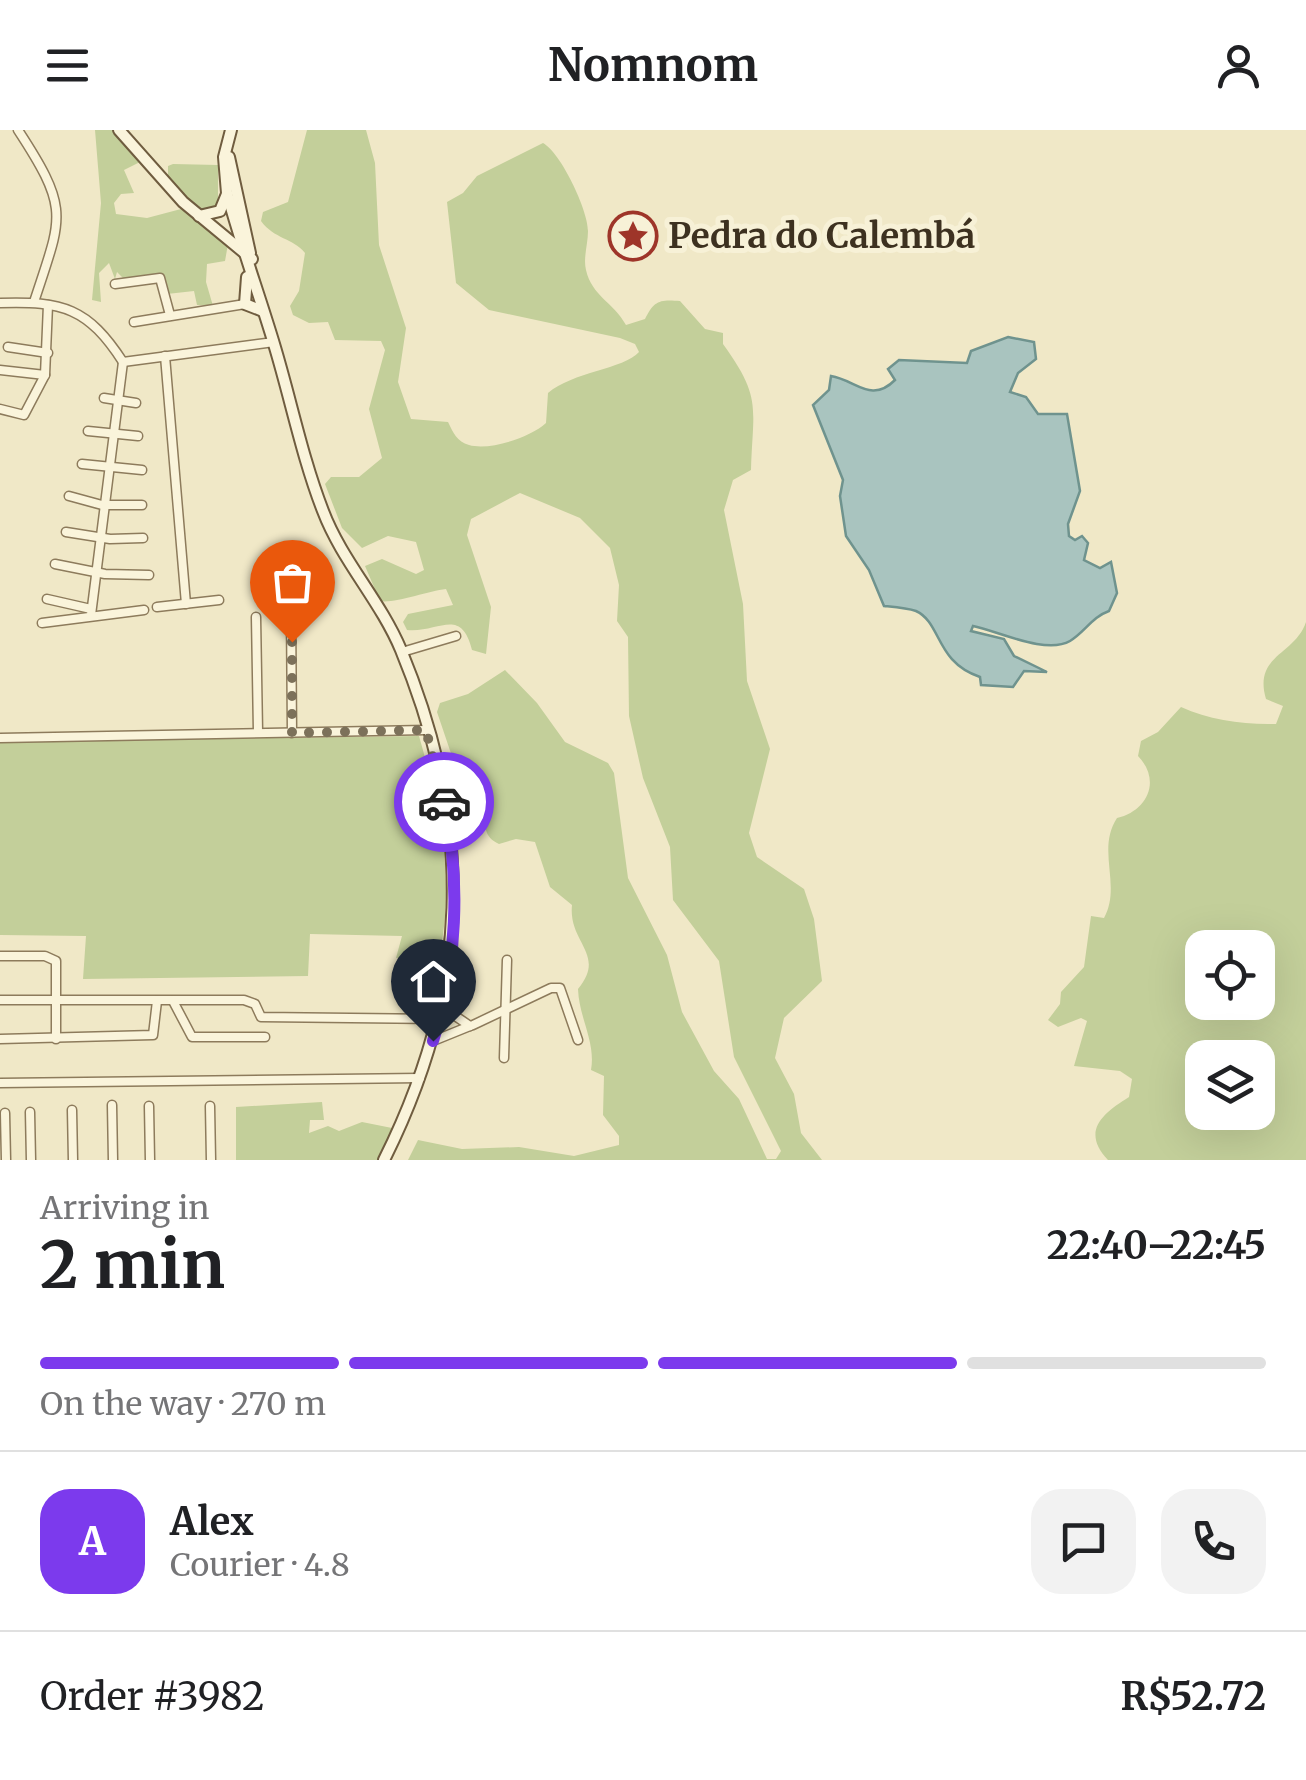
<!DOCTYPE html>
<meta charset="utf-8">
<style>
body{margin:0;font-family:Merriweather,serif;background:#f2f2f2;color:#202124;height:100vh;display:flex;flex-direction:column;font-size:38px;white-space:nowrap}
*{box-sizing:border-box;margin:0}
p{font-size:32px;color:#757577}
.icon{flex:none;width:55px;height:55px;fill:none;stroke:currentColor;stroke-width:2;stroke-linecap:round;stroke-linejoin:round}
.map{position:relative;height:1030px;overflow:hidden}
.details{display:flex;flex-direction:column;background:#fff;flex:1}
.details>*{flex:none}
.fabs{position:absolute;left:1185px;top:800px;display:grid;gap:20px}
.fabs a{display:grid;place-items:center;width:90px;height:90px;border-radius:20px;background:#fff;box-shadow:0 10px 40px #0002;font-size:50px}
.pin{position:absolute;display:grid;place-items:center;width:85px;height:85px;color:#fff;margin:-102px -42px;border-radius:50% 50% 50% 0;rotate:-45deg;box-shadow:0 0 10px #0007}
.pin .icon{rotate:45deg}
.courier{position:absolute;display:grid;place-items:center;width:100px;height:100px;margin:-50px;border:8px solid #7c3aed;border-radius:50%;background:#fff;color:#222;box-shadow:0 2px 12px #0007}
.head em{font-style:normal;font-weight:700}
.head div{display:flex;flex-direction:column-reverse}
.head{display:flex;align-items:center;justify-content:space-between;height:170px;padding:0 40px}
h1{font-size:65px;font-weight:700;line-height:75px}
.bar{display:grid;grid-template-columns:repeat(4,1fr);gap:15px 10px;align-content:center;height:120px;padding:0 40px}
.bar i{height:12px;border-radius:8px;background:#e0e0e0}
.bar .on{background:#7c3aed}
.bar p{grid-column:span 4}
.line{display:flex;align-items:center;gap:25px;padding:0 40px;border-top:2px solid #e0e0e0}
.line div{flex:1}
.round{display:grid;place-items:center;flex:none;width:105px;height:105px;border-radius:30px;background:#f2f2f2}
header{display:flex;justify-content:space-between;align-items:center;height:130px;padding:0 40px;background:#fff;font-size:45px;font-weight:700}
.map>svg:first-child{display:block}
.green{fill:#c3cf9a;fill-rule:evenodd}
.water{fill:#a9c4bf;stroke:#6f938e;stroke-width:2.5}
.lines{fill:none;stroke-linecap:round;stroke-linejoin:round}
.street-casing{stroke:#8d7b5c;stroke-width:11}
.secondary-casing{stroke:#6f5c3f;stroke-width:14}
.street{stroke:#faf4db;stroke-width:8}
.secondary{stroke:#faf4db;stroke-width:10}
.done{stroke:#7c715a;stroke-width:10;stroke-dasharray:0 18}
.route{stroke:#7c3aed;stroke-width:12}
.labels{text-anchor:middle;stroke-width:10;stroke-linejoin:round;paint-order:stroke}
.poi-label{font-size:35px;font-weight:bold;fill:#3d3120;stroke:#f7f1d7;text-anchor:start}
</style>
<header><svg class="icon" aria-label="menu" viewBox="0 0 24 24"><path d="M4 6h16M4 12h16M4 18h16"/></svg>Nomnom<svg class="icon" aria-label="person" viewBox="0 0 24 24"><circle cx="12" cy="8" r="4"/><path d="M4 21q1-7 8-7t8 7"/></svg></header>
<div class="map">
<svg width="1306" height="1030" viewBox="0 0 1306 1030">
<rect width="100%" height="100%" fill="#f0e8c7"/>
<g class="green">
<polygon points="95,0 112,0 140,32 124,40 134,63 121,64 114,73 116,84 147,88 181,79 228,114 225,131 207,134 206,152 213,176 197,175 194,161 167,164 162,144 123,148 117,142 115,149 109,133 99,143 101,172 92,170 101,73"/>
<path d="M307,0H366L375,33L379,115L406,198L398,252L411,289L448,292C453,302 457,312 469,315C490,321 531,307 546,293L548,263C572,242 624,239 639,222L635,214L620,208L489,180L456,153L447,72L463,63L477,46L543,13C561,23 588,80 588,101C588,114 583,128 586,140C592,166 613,172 626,195L645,189C654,171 659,169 680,171L705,199L723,203V214C762,268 753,276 751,340L733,350L724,380L743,474L747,551L770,619L749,703L757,727L804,759L814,789L822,851L784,888L775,928L794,964L801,1003L822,1030H408L418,1010L462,1019L519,1017L574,1026L619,1015V1006L603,985L604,946L591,940C596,912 579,888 578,859C607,824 568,813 572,775L550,757L535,712L516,709L499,714C484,707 485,698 485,682L461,653L437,582L440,573L468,564L505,540L537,573L565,612L608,633L614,643L628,748L667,825L682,882L714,941L739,969L767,1029H776L781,1021L734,927L719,831L673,770L670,717L643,648L629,586L628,507L617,491L619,455L610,418L580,388L520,363L471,389L467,405L491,477L486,524L472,520C461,476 439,503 407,500L403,492L408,484L453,475L446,459C428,461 393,474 380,471L365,436L382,429L416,444L424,440L416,412L388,406L362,418L342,398L325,354L331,347H359L382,328L369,279L385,220L381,211L335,210L328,192L309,193L293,185L290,176L299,161L305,123C293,108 274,109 261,91L263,82L288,72Z"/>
<polygon points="173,34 218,35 218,79 199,81 168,47 168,36"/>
<path d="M1306,492V1030H1108C1081,1001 1102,984 1129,967L1132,949L1120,941L1074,936L1087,891L1081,888L1058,897L1048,890L1060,874L1061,862L1084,837L1091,786L1104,788C1122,755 1096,720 1117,688C1147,681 1162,651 1138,626L1141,611L1158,602L1181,577C1210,590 1244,595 1276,594L1283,576L1266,569C1253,525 1295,525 1306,492ZM1202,818H1258V872H1202ZM1202,928H1258V982H1202Z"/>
<path d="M419,606C440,680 455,746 440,823L396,828L402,806L310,804L308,846L83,849L86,806L0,805V612Z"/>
<polygon points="322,972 324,990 310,990 309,1003 328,996 339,1001 362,992 397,999 380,1030 236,1030 236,977"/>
</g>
<path class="water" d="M1008,207L1034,212L1036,229L1018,243L1010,262L1026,267L1038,284H1067L1080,361L1068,394L1069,406L1075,410L1082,406L1088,413L1084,430L1100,438L1111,432L1117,463L1109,481C1092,487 1085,502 1070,511C1046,525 998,501 973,496L971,501L1004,509L1014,526L1047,542L1024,541L1013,557L981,555L980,547C935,532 942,493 916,481C907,478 894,477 884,476L869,440L846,406L840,366L843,350L813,275L829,260L831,246C856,250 871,274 895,250L888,239L899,230L967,233L971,221Z"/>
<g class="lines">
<g class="street-casing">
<g id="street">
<path d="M18,0C71,81 62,86 34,172"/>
<polyline points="115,154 160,148 170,185"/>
<path d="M0,173C63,171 88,178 123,232"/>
<polyline points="134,192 245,174"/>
<polyline points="8,217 48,223"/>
<polyline points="165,226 186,474"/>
<polyline points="123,232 274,212"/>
<polyline points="0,240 45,245"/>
<polyline points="104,268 136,273"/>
<polyline points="0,279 24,285 45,245 48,175"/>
<polyline points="88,301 138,306"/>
<polyline points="82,334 142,340"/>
<polyline points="69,366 102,375 142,375"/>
<polyline points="66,402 110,409 143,408"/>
<polyline points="55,434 105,444 149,445"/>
<polyline points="47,469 91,479"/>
<polyline points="157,477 219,470"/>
<polyline points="291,482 292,603"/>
<polyline points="91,485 123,232"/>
<polyline points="256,487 258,602"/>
<polyline points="42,493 144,480"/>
<polyline points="402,522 456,506"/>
<polyline points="0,608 426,600"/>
<polyline points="0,826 45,826 56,831 56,909"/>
<polyline points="0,870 244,870 255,874 261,887 440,889"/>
<polyline points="173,871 192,907 265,907"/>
<polyline points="442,877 470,896"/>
<polyline points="473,895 551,858 560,858 578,910"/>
<polyline points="0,909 153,905 157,871"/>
<polyline points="433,911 470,896"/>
<polyline points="504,928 507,830"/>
<polyline points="0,953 420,948"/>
<polyline points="112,975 113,1030"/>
<polyline points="149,976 150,1030"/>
<polyline points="210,976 211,1030"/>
<polyline points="72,980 73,1030"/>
<polyline points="30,982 31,1030"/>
<polyline points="5,983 6,1030"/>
</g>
</g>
<g class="secondary-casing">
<g id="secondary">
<polyline points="119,0 183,72 252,129"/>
<path d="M231,0L224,27L227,63C241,115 259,164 274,214C291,270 302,327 323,381C342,431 380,470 401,520C475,699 470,858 384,1030"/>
<polyline points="229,27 250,123"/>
<polyline points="199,86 220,81 227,64"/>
<polyline points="247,147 245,174 263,181"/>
</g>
</g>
<use href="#street" class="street"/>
<use href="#secondary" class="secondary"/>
</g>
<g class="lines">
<polyline class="done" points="292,512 292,603 426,600 444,672"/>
<path class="route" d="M433,911C457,835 461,750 444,672"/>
</g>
<defs>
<g id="sight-ring" transform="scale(2.5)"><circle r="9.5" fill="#f7f1d7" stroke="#9e3529" stroke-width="1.5"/><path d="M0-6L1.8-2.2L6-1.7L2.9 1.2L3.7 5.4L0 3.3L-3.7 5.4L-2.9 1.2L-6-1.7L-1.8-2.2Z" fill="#9e3529"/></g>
</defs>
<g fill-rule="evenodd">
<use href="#sight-ring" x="633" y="106"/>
</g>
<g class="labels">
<g class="poi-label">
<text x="668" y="118">Pedra do Calembá</text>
</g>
</g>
</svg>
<div class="fabs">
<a><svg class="icon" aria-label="locate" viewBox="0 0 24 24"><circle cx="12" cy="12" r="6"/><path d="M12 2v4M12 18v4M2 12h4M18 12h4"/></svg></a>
<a><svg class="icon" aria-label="layers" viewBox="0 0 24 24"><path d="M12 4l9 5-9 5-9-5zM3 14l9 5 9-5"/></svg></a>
</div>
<div class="pin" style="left:292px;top:512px;background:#ea580c"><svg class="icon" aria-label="bag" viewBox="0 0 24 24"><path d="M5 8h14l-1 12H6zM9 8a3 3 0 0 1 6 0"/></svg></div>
<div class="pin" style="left:433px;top:911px;background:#1f2937"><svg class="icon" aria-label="home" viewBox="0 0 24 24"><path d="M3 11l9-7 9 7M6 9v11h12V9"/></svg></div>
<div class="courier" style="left:444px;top:672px"><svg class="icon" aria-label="car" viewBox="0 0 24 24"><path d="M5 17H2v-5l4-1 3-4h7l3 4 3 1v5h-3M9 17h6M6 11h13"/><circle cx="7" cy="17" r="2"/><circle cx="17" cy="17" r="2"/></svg></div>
</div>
<section class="details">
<div class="head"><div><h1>2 min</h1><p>Arriving in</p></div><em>22:40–22:45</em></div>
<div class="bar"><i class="on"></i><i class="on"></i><i class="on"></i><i></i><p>On the way · 270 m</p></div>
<div class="line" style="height:180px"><b class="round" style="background:#7c3aed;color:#fff">A</b><div><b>Alex</b><p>Courier · 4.8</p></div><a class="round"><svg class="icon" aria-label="chat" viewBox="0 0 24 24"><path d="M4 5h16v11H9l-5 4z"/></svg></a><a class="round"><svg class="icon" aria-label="phone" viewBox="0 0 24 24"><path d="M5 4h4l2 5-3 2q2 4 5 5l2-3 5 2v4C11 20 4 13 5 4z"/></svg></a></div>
<div class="line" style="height:130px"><div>Order #3982</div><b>R$52.72</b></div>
</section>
